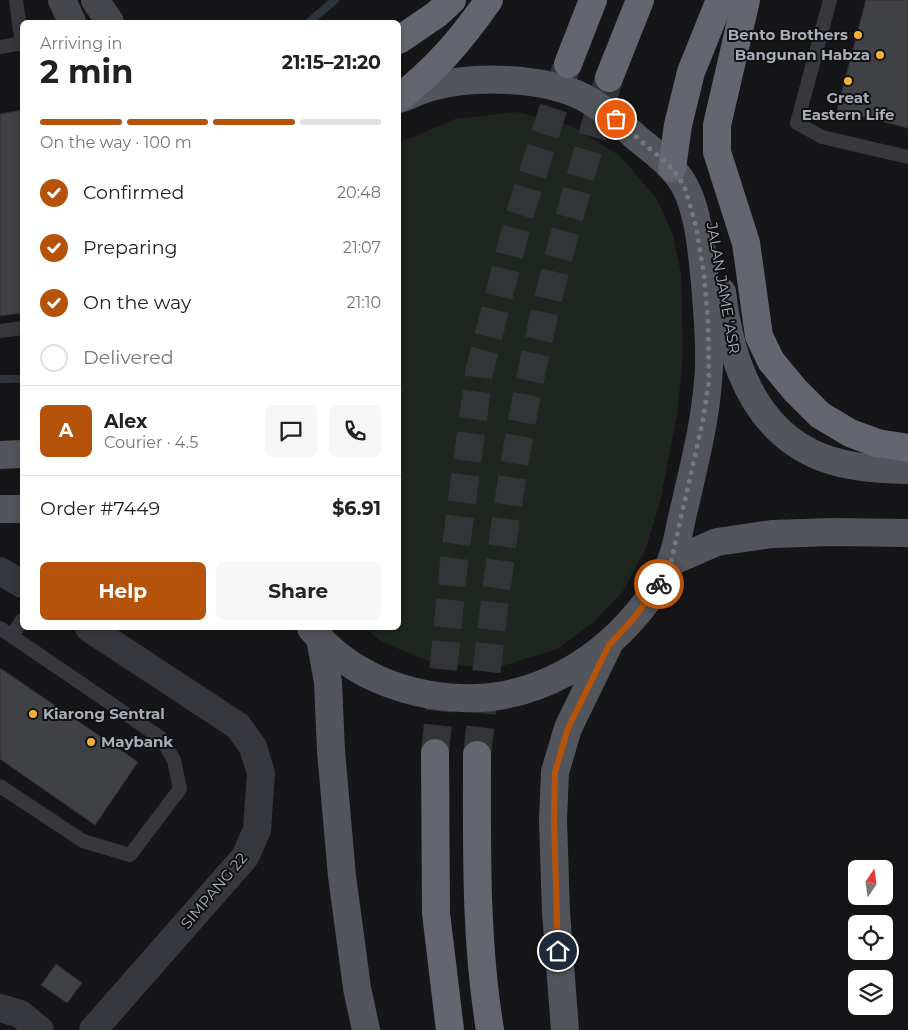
<!DOCTYPE html>
<meta charset="utf-8">
<style>
body{margin:0;font-family:Montserrat,sans-serif;background:#f6f6f6;color:#222;height:100vh;display:flex;flex-direction:column;font-size:19px;white-space:nowrap}
*{box-sizing:border-box;margin:0}
p{font-size:16px;color:#767676}
.icon{flex:none;width:28px;height:28px;fill:none;stroke:currentColor;stroke-width:2;stroke-linecap:round;stroke-linejoin:round}
.map{position:relative;flex:1;overflow:hidden}
.side{position:absolute;left:20px;top:20px;width:381px;height:610px;display:flex;flex-direction:column;background:#fff;border-radius:8px;box-shadow:0 2px 8px #0003}
.side>*{flex:none}
.needle{width:32px;rotate:13deg}
.tools{position:absolute;left:848px;top:860px;display:grid;gap:10px}
.tools a{display:grid;place-items:center;width:45px;height:45px;border-radius:8px;background:#fff;box-shadow:0 2px 8px #0003;font-size:25px}
.pin{position:absolute;display:grid;place-items:center;width:42px;height:42px;color:#fff;margin:-21px;border:2px solid #fff;border-radius:50%;box-shadow:0 1px 5px #0007}
.courier{position:absolute;display:grid;place-items:center;width:50px;height:50px;margin:-25px;border:4px solid #b45309;border-radius:50%;background:#fff;color:#222;box-shadow:0 1px 6px #0007}
.summary em{font-style:normal;font-weight:700}
.summary div{display:flex;flex-direction:column-reverse}
.summary{display:flex;align-items:center;justify-content:space-between;height:85px;padding:0 20px}
h1{font-size:32px;font-weight:700;line-height:38px}
.bar{display:grid;grid-template-columns:repeat(4,1fr);gap:8px 5px;align-content:center;height:60px;padding:0 20px}
.bar i{height:6px;border-radius:4px;background:#e0e0e0}
.bar .selected{background:#b45309}
.bar p{grid-column:span 4}
.line{display:flex;align-items:center;gap:12px;padding:0 20px;border-top:1px solid #e0e0e0}
.line div{flex:1}
.round{display:grid;place-items:center;flex:none;width:52px;height:52px;border-radius:8px;background:#f6f6f6}
ol{padding:0 20px;list-style:none}
li{display:flex;align-items:center;gap:15px;height:55px}
li p{margin-inline-start:auto}
li .icon{padding:5px;border-radius:50%;background:#b45309;color:#fff;stroke-width:4}
li:last-child{color:#767676}
li i{width:28px;height:28px;border:2px solid #e0e0e0;border-radius:50%}
.cta{display:flex;gap:10px;margin-top:auto;padding:10px 20px}
.cta a{flex:1;height:58px;border-radius:8px;background:#b45309;color:#fff;font-size:20px;font-weight:700;line-height:58px;text-align:center}
.cta a+a{background:#f6f6f6;color:#222}
.map>svg:first-child{display:block}
.green{fill:#1e261f}
.lines{fill:none;stroke-linecap:round;stroke-linejoin:round}
.stream{stroke:#2c353c;stroke-width:8}
.building{fill:#404145;stroke:#303034}
.highway-tunnel{stroke:#333438;stroke-width:28;stroke-dasharray:28 14;stroke-linecap:butt}
.lane{stroke:#37383d;stroke-width:14}
.street{stroke:#37383d;stroke-width:28}
.secondary{stroke:#45474d;stroke-width:28}
.primary{stroke:#53555c;stroke-width:28}
.highway{stroke:#63666e;stroke-width:28}
.done{stroke:#757880;stroke-width:5;stroke-dasharray:0 9}
.route{stroke:#b45309;stroke-width:6}
.poi-dot{fill:#f2b134;stroke:#111113;stroke-width:2}
.labels{text-anchor:middle;stroke-width:4;stroke-linejoin:round;paint-order:stroke}
.poi-label{font-size:15px;font-weight:bold;fill:#a8adb8;stroke:#111113;text-anchor:end}
.street-label{font-size:15px;fill:#a8adb8;stroke:#111113}
</style>
<div class="map">
<svg width="908" height="1030" viewBox="0 0 908 1030">
<rect width="100%" height="100%" fill="#161618"/>
<polygon class="green" points="517,112 572,126 620,156 657,199 673,235 681,274 683,356 677,415 660,502 646,548 623,591 594,622 557,649 499,667 438,665 382,642 365,628 399,628 399,143 455,119"/>
<g class="lines">
<g class="stream">
<polyline points="309,22 335,0"/>
<polyline points="0,379 22,379"/>
</g>
</g>
<g class="building">
<polygon points="866,0 908,0 908,128 837,110"/>
<polygon points="22,110 22,313 0,316 0,114"/>
<polygon points="0,668 138,762 95,825 0,759"/>
<polygon points="56,964 82,983 67,1003 41,985"/>
</g>
<g class="lines">
<g class="highway-tunnel">
<polyline points="435,753 454,562 479,373 519,217 567,65"/>
<path d="M477,755C491,632 504,510 528,389C549,283 579,181 609,78"/>
</g>
<g class="lane">
<polyline points="16,0 22,45"/>
<polyline points="830,0 797,123 822,137 908,157"/>
<polyline points="0,47 22,43"/>
<polyline points="0,331 22,328"/>
<polyline points="0,628 161,738 174,760 180,789 130,855 83,841 0,786"/>
<polyline points="12,636 22,620"/>
</g>
<g class="street">
<polyline points="0,571 22,584"/>
<polyline points="89,628 238,726 253,747 261,773 257,830 245,857 93,1030"/>
<polyline points="0,1008 20,1014 40,1030"/>
</g>
<g class="secondary">
<polyline points="62,0 72,22"/>
<polyline points="95,0 110,22"/>
</g>
<g class="primary">
<path d="M722,292C730,359 753,430 821,457C849,468 879,469 908,470"/>
<polyline points="0,455 22,454"/>
<polyline points="0,509 22,509"/>
<polyline points="671,562 717,542 772,534 832,532 908,533"/>
<path d="M311,628C347,674 405,696 462,698C537,701 604,659 648,600C656,589 666,575 671,561C678,544 680,523 685,505C694,465 705,423 708,381C711,353 708,323 706,295C703,262 700,211 683,183C672,165 654,152 638,139C621,124 604,108 583,97C542,77 475,75 431,87C420,90 409,96 399,99"/>
<polyline points="320,638 328,682 331,751 342,876 357,988 366,1030"/>
<polyline points="565,1030 556,912 553,820 555,772 568,728 608,646"/>
</g>
<g class="highway">
<polyline points="746,0 717,125 717,152 746,243 759,336 771,361 795,390 820,415 850,433 877,443 908,448"/>
<polyline points="399,40 437,14 452,0"/>
<polyline points="568,64 593,0"/>
<polyline points="609,78 640,0"/>
<path d="M399,98C437,68 461,40 489,0"/>
<polyline points="672,168 678,125 691,72 720,0"/>
<polyline points="435,753 436,913 450,1030"/>
<path d="M477,755C477,847 475,939 490,1030"/>
</g>
</g>
<g class="lines">
<polyline class="done" points="616,119 672,168 684,185 696,226 704,275 708,322 709,380 703,420 671,562 659,584"/>
<polyline class="route" points="558,951 554,820 555,772 568,728 609,645 634,618 659,584"/>
</g>
<g class="poi-dot">
<circle cx="858" cy="35" r="5"/>
<circle cx="880" cy="55" r="5"/>
<circle cx="848" cy="81" r="5"/>
<circle cx="33" cy="714" r="5"/>
<circle cx="91" cy="742" r="5"/>
</g>
<g class="labels">
<g class="poi-label">
<text x="848" y="40">Bento Brothers</text>
<text x="870" y="60">Bangunan Habza</text>
<text x="848" y="103" text-anchor="middle">Great<tspan x="848" dy="17">Eastern Life</tspan></text>
<text x="43" y="719" text-anchor="start">Kiarong Sentral</text>
<text x="101" y="747" text-anchor="start">Maybank</text>
</g>
<g class="street-label">
<text transform="translate(723 288) rotate(80)" y="5">JALAN JAME 'ASR</text>
<text transform="translate(214 891) rotate(-50)" y="5">SIMPANG 22</text>
</g>
</g>
</svg>
<div class="tools">
<a><svg class="needle" viewBox="-14 -14 28 28"><path d="M0-13l5 13h-10z" fill="#e53935"/><path d="M0 13l5-13h-10z" fill="#767676"/></svg></a>
<a><svg class="icon" aria-label="locate" viewBox="0 0 24 24"><circle cx="12" cy="12" r="6"/><path d="M12 2v4M12 18v4M2 12h4M18 12h4"/></svg></a>
<a><svg class="icon" aria-label="layers" viewBox="0 0 24 24"><path d="M12 4l9 5-9 5-9-5zM3 14l9 5 9-5"/></svg></a>
</div>
<div class="pin" style="left:616px;top:119px;background:#ea580c"><svg class="icon" aria-label="bag" viewBox="0 0 24 24"><path d="M5 8h14l-1 12H6zM9 8a3 3 0 0 1 6 0"/></svg></div>
<div class="pin" style="left:558px;top:951px;background:#1f2937"><svg class="icon" aria-label="home" viewBox="0 0 24 24"><path d="M3 11l9-7 9 7M6 9v11h12V9"/></svg></div>
<div class="courier" style="left:659px;top:584px"><svg class="icon" aria-label="bike" viewBox="0 0 24 24"><circle cx="6" cy="16" r="4"/><circle cx="18" cy="16" r="4"/><path d="M6 16l4-8h5l3 8M10 8l3 8H6M13 5h3"/></svg></div>
<section class="side">
<div class="summary"><div><h1>2 min</h1><p>Arriving in</p></div><em>21:15–21:20</em></div>
<div class="bar"><i class="selected"></i><i class="selected"></i><i class="selected"></i><i></i><p>On the way · 100 m</p></div>
<ol>
<li><svg class="icon" aria-label="check" viewBox="0 0 24 24"><path d="M5 12l5 5 9-10"/></svg>Confirmed<p>20:48</p></li>
<li><svg class="icon" aria-label="check" viewBox="0 0 24 24"><path d="M5 12l5 5 9-10"/></svg>Preparing<p>21:07</p></li>
<li><svg class="icon" aria-label="check" viewBox="0 0 24 24"><path d="M5 12l5 5 9-10"/></svg>On the way<p>21:10</p></li>
<li><i></i>Delivered</li>
</ol>
<div class="line" style="height:90px"><b class="round" style="background:#b45309;color:#fff">A</b><div><b>Alex</b><p>Courier · 4.5</p></div><a class="round"><svg class="icon" aria-label="chat" viewBox="0 0 24 24"><path d="M4 5h16v11H9l-5 4z"/></svg></a><a class="round"><svg class="icon" aria-label="phone" viewBox="0 0 24 24"><path d="M5 4h4l2 5-3 2q2 4 5 5l2-3 5 2v4C11 20 4 13 5 4z"/></svg></a></div>
<div class="line" style="height:65px"><div>Order #7449</div><b>$6.91</b></div>
<div class="cta"><a>Help</a><a>Share</a></div>
</section>
</div>
